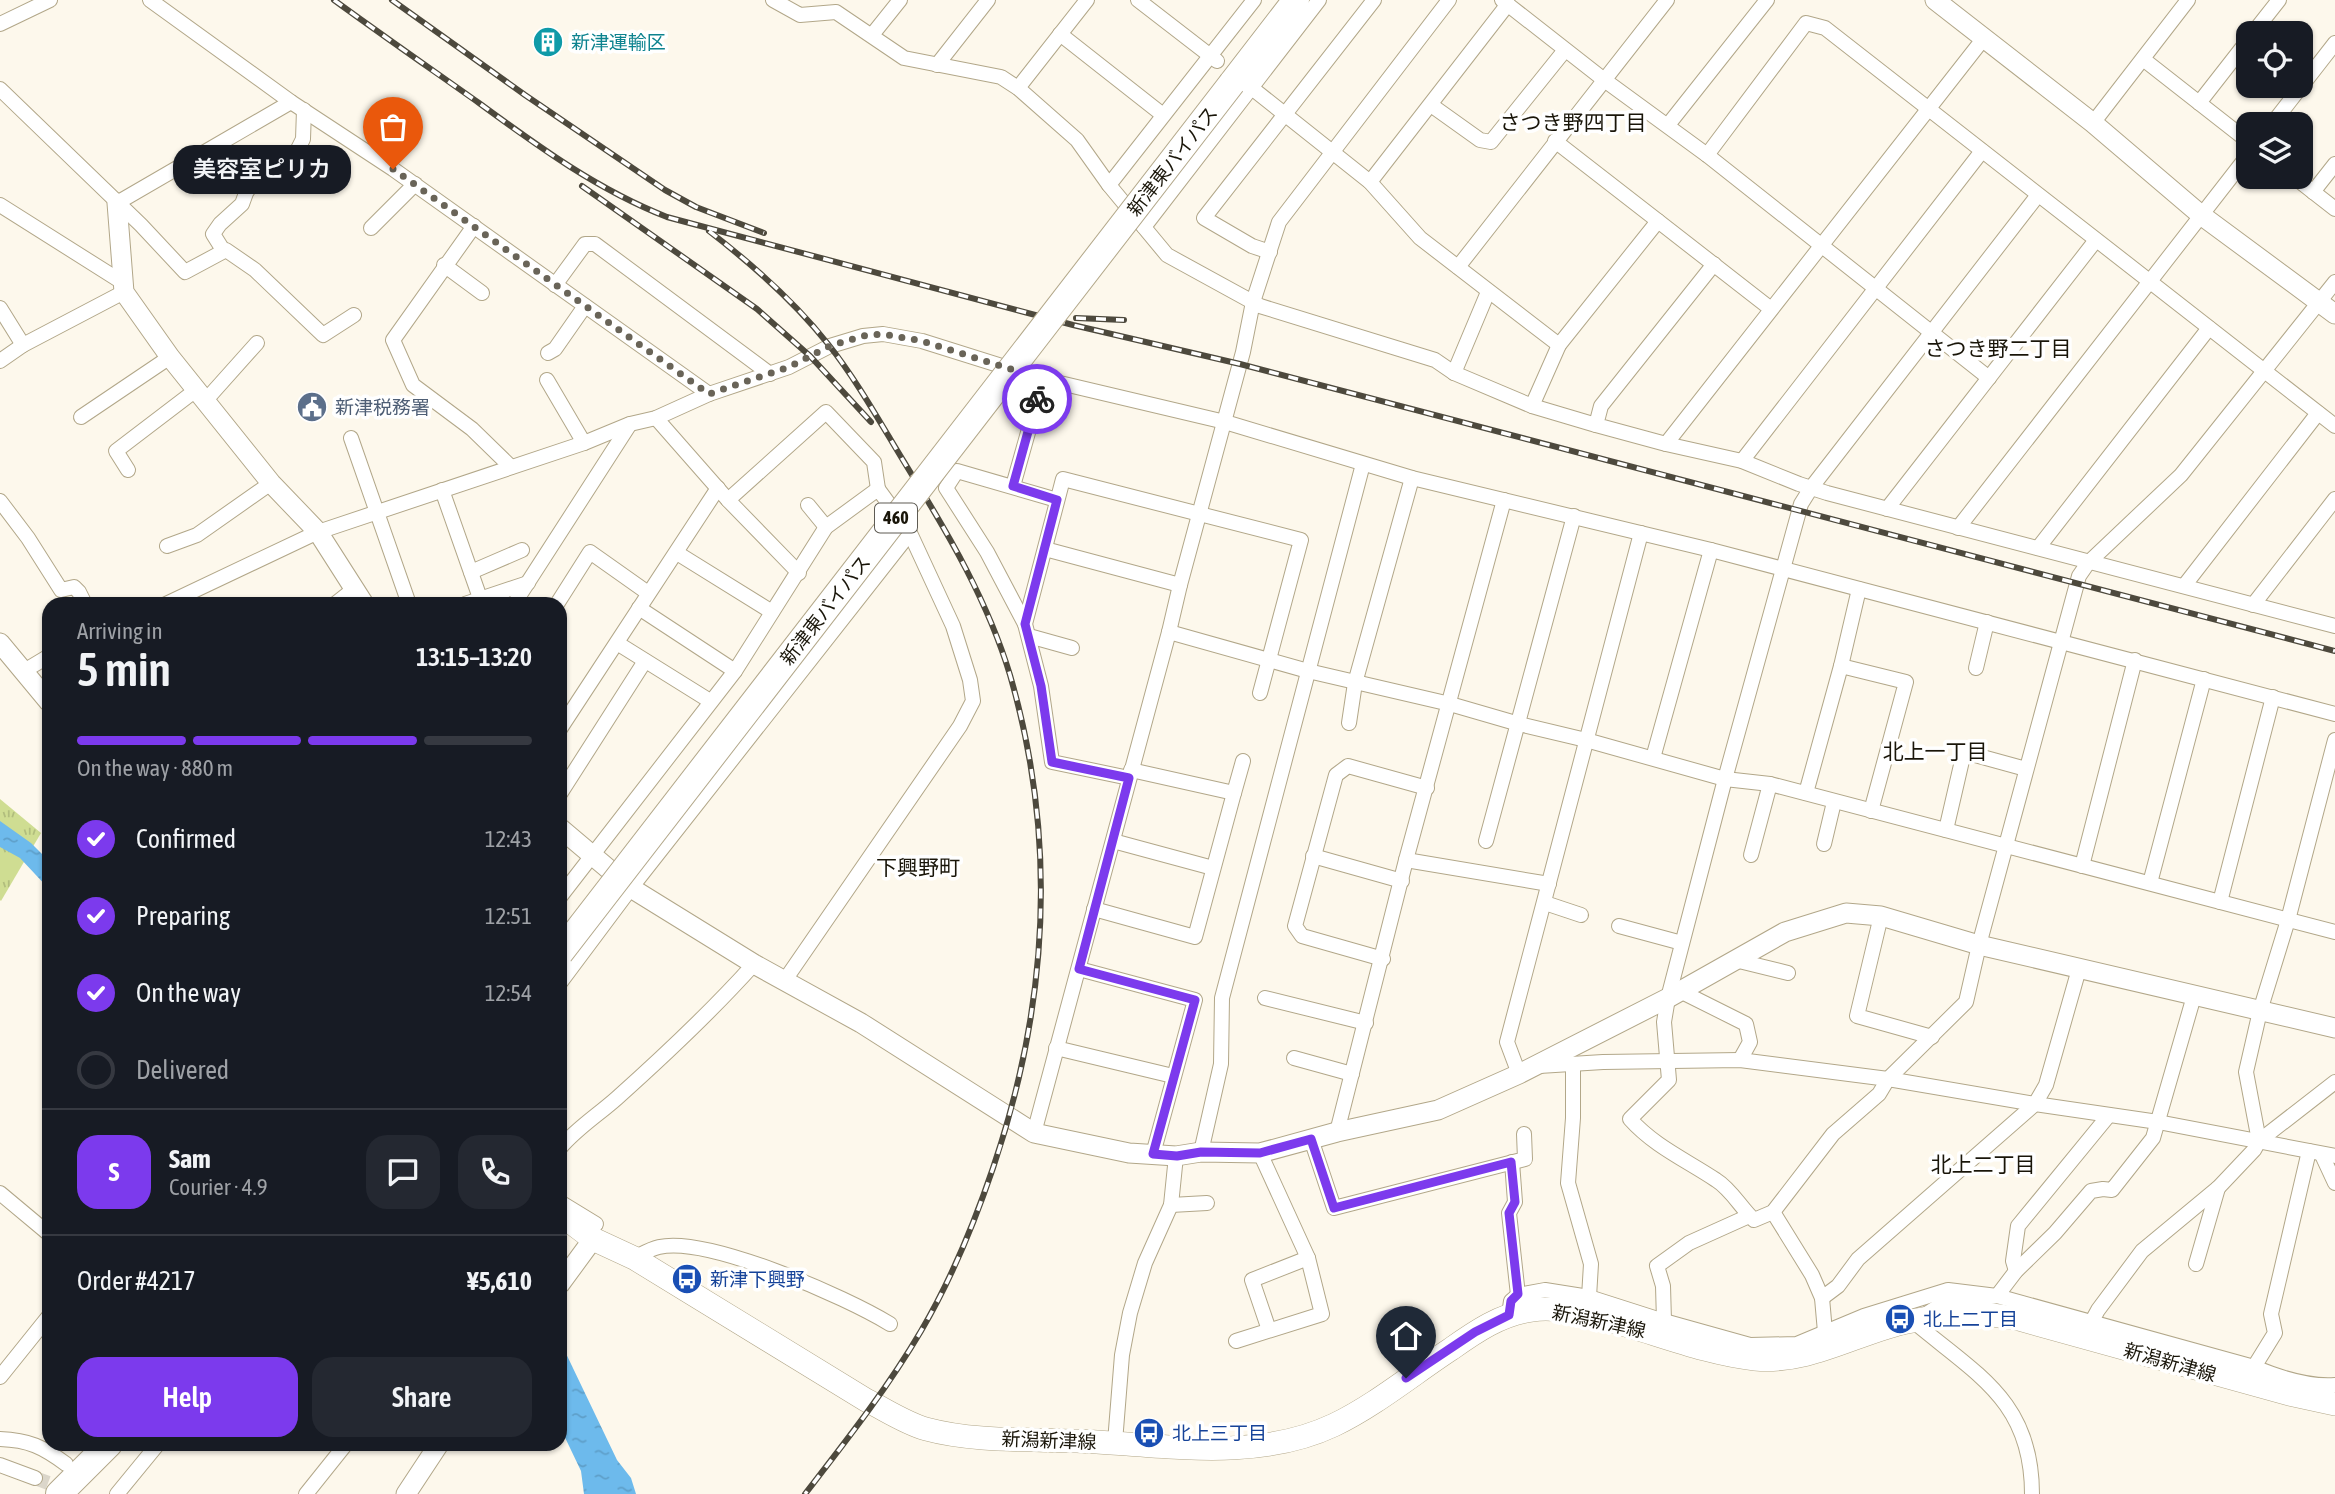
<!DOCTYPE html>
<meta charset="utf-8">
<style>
body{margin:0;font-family:"Asap Condensed","Noto Sans JP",sans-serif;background:#242831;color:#f1f3f6;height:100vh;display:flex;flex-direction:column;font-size:26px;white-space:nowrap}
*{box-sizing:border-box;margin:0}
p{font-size:23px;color:#9ea1a6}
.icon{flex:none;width:38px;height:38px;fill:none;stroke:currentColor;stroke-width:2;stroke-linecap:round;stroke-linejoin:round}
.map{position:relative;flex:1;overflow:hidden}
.drawer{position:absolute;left:42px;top:597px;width:525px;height:854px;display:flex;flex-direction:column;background:#171b24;border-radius:21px;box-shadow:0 2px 5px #0004}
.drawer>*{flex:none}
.fabs{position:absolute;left:2236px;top:21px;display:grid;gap:14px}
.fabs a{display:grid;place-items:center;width:77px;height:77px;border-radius:14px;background:#171b24;box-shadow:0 2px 5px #0004;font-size:35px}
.pin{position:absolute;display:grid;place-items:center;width:60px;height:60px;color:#fff;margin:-72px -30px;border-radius:50% 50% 50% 0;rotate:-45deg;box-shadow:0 0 7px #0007}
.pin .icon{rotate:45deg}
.courier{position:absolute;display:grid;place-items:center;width:70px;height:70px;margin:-35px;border:5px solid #7c3aed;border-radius:50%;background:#fff;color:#222;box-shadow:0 2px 9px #0007}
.bubble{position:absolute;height:49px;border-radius:21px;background:#171b24;box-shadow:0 2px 5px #0004;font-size:23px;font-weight:600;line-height:49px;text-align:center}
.summary em{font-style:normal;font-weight:600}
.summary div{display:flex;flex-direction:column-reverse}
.summary{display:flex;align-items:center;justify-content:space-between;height:119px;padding:0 35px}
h1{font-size:46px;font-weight:600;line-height:52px}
.bar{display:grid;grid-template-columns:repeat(4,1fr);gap:10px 7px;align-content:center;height:84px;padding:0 35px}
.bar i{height:9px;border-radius:5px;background:#363941}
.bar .current{background:#7c3aed}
.bar p{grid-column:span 4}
.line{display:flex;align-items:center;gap:18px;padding:0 35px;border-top:2px solid #363941}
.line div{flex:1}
.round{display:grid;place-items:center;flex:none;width:74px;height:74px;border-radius:21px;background:#242831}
ol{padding:0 35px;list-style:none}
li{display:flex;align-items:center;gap:21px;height:77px}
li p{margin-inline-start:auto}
li .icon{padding:7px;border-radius:50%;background:#7c3aed;color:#fff;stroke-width:4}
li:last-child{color:#9ea1a6}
li i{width:38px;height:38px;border:4px solid #363941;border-radius:50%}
.cta{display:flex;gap:14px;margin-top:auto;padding:14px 35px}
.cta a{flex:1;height:80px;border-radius:21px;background:#7c3aed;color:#fff;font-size:28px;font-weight:600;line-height:80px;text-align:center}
.cta a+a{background:#242831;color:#f1f3f6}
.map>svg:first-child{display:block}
.grass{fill:url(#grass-tufts)}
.water{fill:url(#water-ripples)}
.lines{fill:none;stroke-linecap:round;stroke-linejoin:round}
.street-tunnel{stroke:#dbd6ca;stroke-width:14;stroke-dasharray:14 7;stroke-linecap:butt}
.street-casing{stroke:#b2a789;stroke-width:16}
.secondary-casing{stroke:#b2a789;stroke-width:21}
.primary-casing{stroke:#b2a789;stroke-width:24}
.highway-casing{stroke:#b2a789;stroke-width:28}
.street{stroke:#fff;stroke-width:14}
.secondary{stroke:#fff;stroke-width:19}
.primary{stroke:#fff;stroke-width:23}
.highway{stroke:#fff;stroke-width:26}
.rail-casing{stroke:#4d493d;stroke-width:6}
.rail{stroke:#fff;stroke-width:3.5;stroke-dasharray:10;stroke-linecap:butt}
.highway-bridge-casing{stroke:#b2a789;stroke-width:28;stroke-linecap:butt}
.highway-bridge{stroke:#fff;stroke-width:26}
.done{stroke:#696458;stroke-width:7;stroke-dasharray:0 12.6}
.route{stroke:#7c3aed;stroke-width:9}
.labels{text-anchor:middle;stroke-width:7;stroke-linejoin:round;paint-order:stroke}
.shield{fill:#fff;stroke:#5e5b53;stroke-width:2}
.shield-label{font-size:18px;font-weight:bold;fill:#191509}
.culture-label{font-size:19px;fill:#0d838f;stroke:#fff;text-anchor:start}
.street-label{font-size:19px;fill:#191509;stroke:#fff}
.service-label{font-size:19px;fill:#4e5e75;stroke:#fff;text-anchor:start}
.transit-label{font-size:19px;fill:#164399;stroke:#fff;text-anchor:start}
.neighbourhood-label{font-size:21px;fill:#191509;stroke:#fff}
</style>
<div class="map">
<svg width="2335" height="1494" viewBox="0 0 2335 1494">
<defs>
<pattern id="grass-tufts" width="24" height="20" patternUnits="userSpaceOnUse" patternTransform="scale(1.75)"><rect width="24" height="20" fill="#cfdd92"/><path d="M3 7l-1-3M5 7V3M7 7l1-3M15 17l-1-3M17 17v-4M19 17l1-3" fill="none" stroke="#b1bd7d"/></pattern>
<pattern id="water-ripples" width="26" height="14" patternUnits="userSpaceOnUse" patternTransform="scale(1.75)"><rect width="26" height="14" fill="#6dbaec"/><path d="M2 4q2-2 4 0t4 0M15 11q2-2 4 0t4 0" fill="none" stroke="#5e9fc9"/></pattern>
</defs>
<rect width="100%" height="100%" fill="#fdf8ec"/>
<polygon class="grass" points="0,799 41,833 1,901 0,900"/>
<g class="water">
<polygon points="0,821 31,843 49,861 49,889 20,858 0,847"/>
<polygon points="560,1341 617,1460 631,1478 636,1494 584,1494 581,1471 560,1427"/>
</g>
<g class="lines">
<polyline class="street-tunnel" points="35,1478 78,1494"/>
<g class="street-casing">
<g id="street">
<polyline points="150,0 291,102 393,169 709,394"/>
<polyline points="773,0 800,15 836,12 904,58 1001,77 1018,88 1077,140 1109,185 1167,255 1260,306 1435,360 1454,373 1532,406 1559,345 1658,221 1555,141"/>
<polyline points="1138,0 1217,61"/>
<polyline points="1502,0 1603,79 1707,155 1989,378"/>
<polyline points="0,24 50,0"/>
<polyline points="2253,33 2279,0"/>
<polyline points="1060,34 1163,115"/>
<polyline points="872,35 900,0"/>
<polyline points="2143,59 2249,142"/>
<polyline points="937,65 988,0"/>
<polyline points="1248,85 1370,182 1420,238 1559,345"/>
<polyline points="1018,88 1087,0"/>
<polyline points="0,89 141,225 185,272 226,250 255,270 323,335 354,315"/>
<polyline points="2199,103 2249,39"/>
<polyline points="1431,105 1480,140 1491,142 1565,50"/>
<polyline points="2093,123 2188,0"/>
<polyline points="2272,124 2335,43"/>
<polyline points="1668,125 1767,0"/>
<polyline points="1707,155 1806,23 1825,28 2335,426"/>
<polyline points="2294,177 2335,209"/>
<polyline points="1370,182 1508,4"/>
<polyline points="1109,185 1254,0"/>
<polyline points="2313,192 2335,164"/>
<path d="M2038,195L1811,488L1801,504L1725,779L1668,998L1664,1022L1669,1080L1630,1119C1654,1146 1686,1160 1716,1180C1731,1189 1741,1208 1754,1220L1773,1212L1833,1134L1879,1094L1888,1079L1966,1002L1979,945L2079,576L2088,563L2181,475L2335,282"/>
<polyline points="117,203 291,102"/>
<polyline points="0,205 122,282"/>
<polyline points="1658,221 1771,309"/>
<polyline points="474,226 393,340 413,385 472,429 511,467"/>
<polyline points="1144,227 1319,0"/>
<polyline points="371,228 415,184"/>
<polyline points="223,250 213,234 220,224 242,204 246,193 253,182 297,151 303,139 304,110"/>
<polyline points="1270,252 1252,246 1204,218 1374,0"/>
<polyline points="1714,264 1601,406 1596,425 1666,444 1742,461 1799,484 1827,493 2335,626"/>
<polyline points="444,265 482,293"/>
<polyline points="1458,267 1667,0"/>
<polyline points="555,285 585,244 595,244 770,374"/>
<polyline points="0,308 23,345"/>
<polyline points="548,353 555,349 585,306"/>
<polyline points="0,361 23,345 124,292"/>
<polyline points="1454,373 1488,292"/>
<polyline points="547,380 584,443"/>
<polyline points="206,400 257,343"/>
<polyline points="1532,406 1596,425"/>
<polyline points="81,417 170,357"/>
<polyline points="656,418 728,500 799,573"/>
<polyline points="351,438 409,604"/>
<polyline points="1666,444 1984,38"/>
<polyline points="1742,461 1982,151"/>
<polyline points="128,470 116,451 196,390"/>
<polyline points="1013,486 1043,379"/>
<polyline points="442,490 480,598"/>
<polyline points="728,500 826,412 874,462 878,489"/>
<polyline points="0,501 28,538 61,590 74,587 79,592 85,604"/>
<polyline points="808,505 826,527"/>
<polyline points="1887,509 2096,240"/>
<polyline points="1958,528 2249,154"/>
<polyline points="167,546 197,535 271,483"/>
<polyline points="2038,548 2209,328"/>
<polyline points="1045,549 1180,585"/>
<polyline points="677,553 772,612"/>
<polyline points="471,572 522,550"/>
<polyline points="2184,586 2318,413"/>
<polyline points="166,604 318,532 584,443 630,424 656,418 709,394 789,367 830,346 863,336 883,334 922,341 1043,379 1225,422 1412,478 1711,550 2335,714"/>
<polyline points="335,604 354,589"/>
<polyline points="465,604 528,583"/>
<polyline points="514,604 630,424"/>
<polyline points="557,604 590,552 648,593"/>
<polyline points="2253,605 2335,499"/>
<polyline points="639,608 735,671"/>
<polyline points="1025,624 987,552 946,488 957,471 1057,500"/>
<polyline points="1169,632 1308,671 1450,704 1519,724 1586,740 1725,779 1770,784 2335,932"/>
<polyline points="1029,636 1072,648"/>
<polyline points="617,643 710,701"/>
<polyline points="1841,666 1906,682 1871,811"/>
<polyline points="1976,668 1987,622"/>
<polyline points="24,671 49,656"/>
<polyline points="1349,723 1355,683 1412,478"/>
<polyline points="560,729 718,488"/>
<polyline points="1653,758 1711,550"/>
<polyline points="1129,778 1052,762 1041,686 1025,624 1063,479 1301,540 1260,693"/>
<polyline points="1234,793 1243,761"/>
<polyline points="1806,793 1841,666 1859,589"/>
<polyline points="560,794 645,661"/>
<polyline points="1946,830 1964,752 2026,769"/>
<polyline points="1113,841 1213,868"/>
<polyline points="1486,841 1574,516"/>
<polyline points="1824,844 1834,802"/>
<polyline points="1751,855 1770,784"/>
<polyline points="1313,856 1402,881"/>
<polyline points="1406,860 1549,884"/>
<polyline points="2082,866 2135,660"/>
<polyline points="2150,883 2204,679"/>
<polyline points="560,897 735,671 826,527 878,489 910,533 953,626 970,680 973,701 960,726 785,980"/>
<polyline points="2220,902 2273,697"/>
<polyline points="1545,903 1581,915"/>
<polyline points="1094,909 1195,937 1234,793 1131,770"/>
<polyline points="1881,916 1857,1016 1932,1037"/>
<polyline points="1619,926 1682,943"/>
<polyline points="1383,959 1302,936 1295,926 1336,775 1348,766 1427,788"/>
<polyline points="1735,960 1788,973"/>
<polyline points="1079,969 1195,1000 1153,1154"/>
<polyline points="560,983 631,888 910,533"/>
<polyline points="1680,991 1746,1024 1750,1042 1740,1060"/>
<polyline points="1265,998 1366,1023"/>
<polyline points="1056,1048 1173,1076"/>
<polyline points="1294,1058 1352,1074"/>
<polyline points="1573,1064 1573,1118 1568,1183 1591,1264 1589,1297"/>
<polyline points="1539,1066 1603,1062 1740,1060 1888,1079 2035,1104 2158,1122 2335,1156"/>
<polyline points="1519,1074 1507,1042 1641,533"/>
<polyline points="1337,1132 1406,860 1504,500"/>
<polyline points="1034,1133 1169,632 1180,585 1243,352 1253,302 1279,222 1449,0"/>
<polyline points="1311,1139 1334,1208 1525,1159 1524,1134"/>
<polyline points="2259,1141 2246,1072 2260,1011 2288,920 2335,740"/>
<path d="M560,1148C577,1128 598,1115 617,1098C665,1055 711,1012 754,964"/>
<polyline points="1201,1152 1221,1064 1222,998 1363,464"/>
<polyline points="2322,1155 2335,1183"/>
<polyline points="1512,1162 1515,1202 1509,1213 1518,1295"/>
<polyline points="0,1193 49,1234"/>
<polyline points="560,1202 596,1224 588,1235"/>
<polyline points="1171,1205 1207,1203"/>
<polyline points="1773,1212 1812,1275 1822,1298 1825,1332 1833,1331"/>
<path d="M634,1258C642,1254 650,1249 659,1247C708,1236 846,1297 890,1324"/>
<polyline points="2196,1264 2218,1188"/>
<polyline points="2016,1271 2013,1261 2018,1226 2109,1115"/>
<polyline points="1822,1298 1838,1286 1858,1259 2035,1104 2046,1085 2079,969"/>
<path d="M1509,1315L1511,1301L1518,1295L1545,1290L1589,1297L1664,1321L1750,1345L1797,1344L1864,1316L1948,1290L1997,1296L2254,1367C2278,1377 2309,1387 2335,1385"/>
<polyline points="1664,1321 1663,1286 1657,1266 1689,1243 1749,1216"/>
<polyline points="2092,1321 2098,1310 2142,1251 2218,1188 2254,1150 2259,1141 2335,1082"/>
<polyline points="1269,1330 1252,1280 1308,1258"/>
<polyline points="1236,1341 1322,1314 1308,1258 1260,1153"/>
<polyline points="2254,1367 2275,1333 2271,1314 2309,1151"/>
<polyline points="0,1377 49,1316"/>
<path d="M0,1439C29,1440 43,1447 66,1464"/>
<polyline points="1115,1442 1122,1355 1130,1313 1145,1263 1171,1205 1176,1156"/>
<polyline points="0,1465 35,1478"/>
<polyline points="117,1494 158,1444"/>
<polyline points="306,1494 346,1444"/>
<path d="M2032,1494C2032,1401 1977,1375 1914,1322L1942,1304L1997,1296L2016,1271L2055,1233L2091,1191L2103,1189L2112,1190L2153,1138L2194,996"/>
</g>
</g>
<g class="secondary-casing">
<g id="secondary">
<polyline points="1935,0 2093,123 2201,215 2335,314"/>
<polyline points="117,203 124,292 170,357 271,483 318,532 364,604"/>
<polyline points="0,643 49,702"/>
<polyline points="560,828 631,888 754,964 861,1023 1034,1133 1129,1153 1176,1156 1201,1152 1260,1153 1337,1132 1438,1110 1519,1074 1668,998 1785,932 1846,913 1881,916 1979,945 2335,1028"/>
<polyline points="560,1284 593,1239"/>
<polyline points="406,1494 439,1444"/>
</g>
</g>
<g class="primary-casing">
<path id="primary" d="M560,1214L593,1239L634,1258L866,1400C886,1410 905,1423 926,1429C974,1442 1028,1439 1077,1441C1162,1444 1254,1463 1334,1425C1374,1406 1413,1374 1451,1349C1475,1332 1501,1314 1532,1310C1559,1306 1588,1315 1615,1322C1661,1335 1708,1354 1755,1359C1807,1364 1853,1335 1902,1323C1921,1319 1948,1315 1967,1313C1983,1312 2000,1317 2015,1318L2289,1394L2335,1404"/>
</g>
<g class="highway-casing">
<g id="highway">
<polyline points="1232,83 1296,0"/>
<polyline points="59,1494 109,1444"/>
</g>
</g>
<use href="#street" class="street"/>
<use href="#secondary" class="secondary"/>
<use href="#primary" class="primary"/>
<use href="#highway" class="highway"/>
<g class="rail-casing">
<g id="rail">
<path d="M334,0C382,35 431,69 479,103C539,147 598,190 667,217L1073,325L1240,364L2335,651"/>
<polyline points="392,0 525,95 665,190 696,207 764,233"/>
<polyline points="582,186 757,309 810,356 871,422"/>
<path d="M709,231C753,265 794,301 828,344C859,383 883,428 909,470C949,535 988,602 1010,675C1058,840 1048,1006 993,1168C974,1224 951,1280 921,1331C887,1389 846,1441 805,1494"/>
<polyline points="1076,318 1124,320"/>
</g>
</g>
<use href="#rail" class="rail"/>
<g class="highway-bridge-casing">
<polyline id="highway-bridge" points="560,953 1232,83"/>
</g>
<use href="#highway-bridge" class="highway-bridge"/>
</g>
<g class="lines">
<polyline class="done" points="393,169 709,394 789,367 830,346 863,336 883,334 922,341 1042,379 1037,399"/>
<polyline class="route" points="1037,399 1013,486 1057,500 1025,624 1041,686 1052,762 1129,778 1079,969 1195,1000 1153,1154 1177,1156 1201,1152 1260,1153 1311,1139 1334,1208 1511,1162 1515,1202 1509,1213 1518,1294 1511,1301 1509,1315 1475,1332 1406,1378"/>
</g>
<defs>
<g id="building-disc" transform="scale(1.575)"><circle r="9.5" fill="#0f9aa8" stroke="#fff"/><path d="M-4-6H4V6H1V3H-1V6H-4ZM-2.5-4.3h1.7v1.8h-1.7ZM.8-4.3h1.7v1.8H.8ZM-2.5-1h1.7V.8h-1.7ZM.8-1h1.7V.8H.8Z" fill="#fff"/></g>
<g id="civic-disc" transform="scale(1.575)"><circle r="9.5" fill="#5c6f8a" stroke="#fff"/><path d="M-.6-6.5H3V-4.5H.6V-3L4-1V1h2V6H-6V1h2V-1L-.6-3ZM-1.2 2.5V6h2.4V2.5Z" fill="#fff"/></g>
<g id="bus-disc" transform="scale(1.575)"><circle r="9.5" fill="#1a4fb4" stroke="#fff"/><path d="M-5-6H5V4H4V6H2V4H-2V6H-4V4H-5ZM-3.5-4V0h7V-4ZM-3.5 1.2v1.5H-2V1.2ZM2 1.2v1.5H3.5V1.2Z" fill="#fff"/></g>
</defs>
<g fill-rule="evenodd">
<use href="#building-disc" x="548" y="42"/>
<use href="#civic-disc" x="312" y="407"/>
<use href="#bus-disc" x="687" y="1279"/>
<use href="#bus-disc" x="1900" y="1319"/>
<use href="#bus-disc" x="1149" y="1433"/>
</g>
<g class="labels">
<rect class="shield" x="875" y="503.5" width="42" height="29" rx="5"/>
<g class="shield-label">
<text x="896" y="524">460</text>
</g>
<g class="culture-label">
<text x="571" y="49">新津運輸区</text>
</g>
<g class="street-label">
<text transform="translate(1172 161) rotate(-52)" y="7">新津東バイパス</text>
<text transform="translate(825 610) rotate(-52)" y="7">新津東バイパス</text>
<text transform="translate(1599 1321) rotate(12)" y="7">新潟新津線</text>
<text transform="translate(2170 1362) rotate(16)" y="7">新潟新津線</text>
<text transform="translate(1049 1440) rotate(2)" y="7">新潟新津線</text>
</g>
<g class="service-label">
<text x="335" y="414">新津税務署</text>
</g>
<g class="transit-label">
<text x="710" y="1286">新津下興野</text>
<text x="1923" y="1326">北上二丁目</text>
<text x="1172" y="1440">北上三丁目</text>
</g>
<g class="neighbourhood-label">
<text x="1573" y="130">さつき野四丁目</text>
<text x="1998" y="356">さつき野二丁目</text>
<text x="1935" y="759">北上一丁目</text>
<text x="918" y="875">下興野町</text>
<text x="1983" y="1172">北上二丁目</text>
</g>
</g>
</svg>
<div class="fabs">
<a><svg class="icon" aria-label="locate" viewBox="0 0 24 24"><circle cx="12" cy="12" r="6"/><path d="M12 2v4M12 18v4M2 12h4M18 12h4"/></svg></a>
<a><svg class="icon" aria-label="layers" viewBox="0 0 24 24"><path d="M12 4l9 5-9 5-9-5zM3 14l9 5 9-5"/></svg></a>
</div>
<div class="pin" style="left:393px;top:169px;background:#ea580c"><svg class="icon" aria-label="bag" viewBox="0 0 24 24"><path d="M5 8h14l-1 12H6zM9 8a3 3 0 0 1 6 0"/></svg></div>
<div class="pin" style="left:1406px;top:1378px;background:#1f2937"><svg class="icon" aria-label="home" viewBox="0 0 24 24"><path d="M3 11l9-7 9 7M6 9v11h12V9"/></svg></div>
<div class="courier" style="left:1037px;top:399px"><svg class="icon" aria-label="bike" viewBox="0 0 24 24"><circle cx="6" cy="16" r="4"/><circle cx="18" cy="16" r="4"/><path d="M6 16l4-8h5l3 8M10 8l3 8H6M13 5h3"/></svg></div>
<div class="bubble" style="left:173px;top:145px;width:178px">美容室ピリカ</div>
<section class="drawer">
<div class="summary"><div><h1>5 min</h1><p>Arriving in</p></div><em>13:15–13:20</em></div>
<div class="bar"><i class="current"></i><i class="current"></i><i class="current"></i><i></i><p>On the way · 880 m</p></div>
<ol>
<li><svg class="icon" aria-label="check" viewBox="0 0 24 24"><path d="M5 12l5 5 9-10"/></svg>Confirmed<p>12:43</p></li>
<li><svg class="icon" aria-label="check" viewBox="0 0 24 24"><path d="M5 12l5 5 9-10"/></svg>Preparing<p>12:51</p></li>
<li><svg class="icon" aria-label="check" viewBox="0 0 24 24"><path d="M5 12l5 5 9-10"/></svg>On the way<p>12:54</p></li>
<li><i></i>Delivered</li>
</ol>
<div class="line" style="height:126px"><b class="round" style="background:#7c3aed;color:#fff">S</b><div><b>Sam</b><p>Courier · 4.9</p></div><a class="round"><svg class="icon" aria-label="chat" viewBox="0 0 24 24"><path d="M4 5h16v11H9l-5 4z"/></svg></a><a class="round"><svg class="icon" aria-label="phone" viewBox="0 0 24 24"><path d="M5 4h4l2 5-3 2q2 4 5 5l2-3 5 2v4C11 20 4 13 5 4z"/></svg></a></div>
<div class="line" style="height:91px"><div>Order #4217</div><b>¥5,610</b></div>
<div class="cta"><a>Help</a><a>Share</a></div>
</section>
</div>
